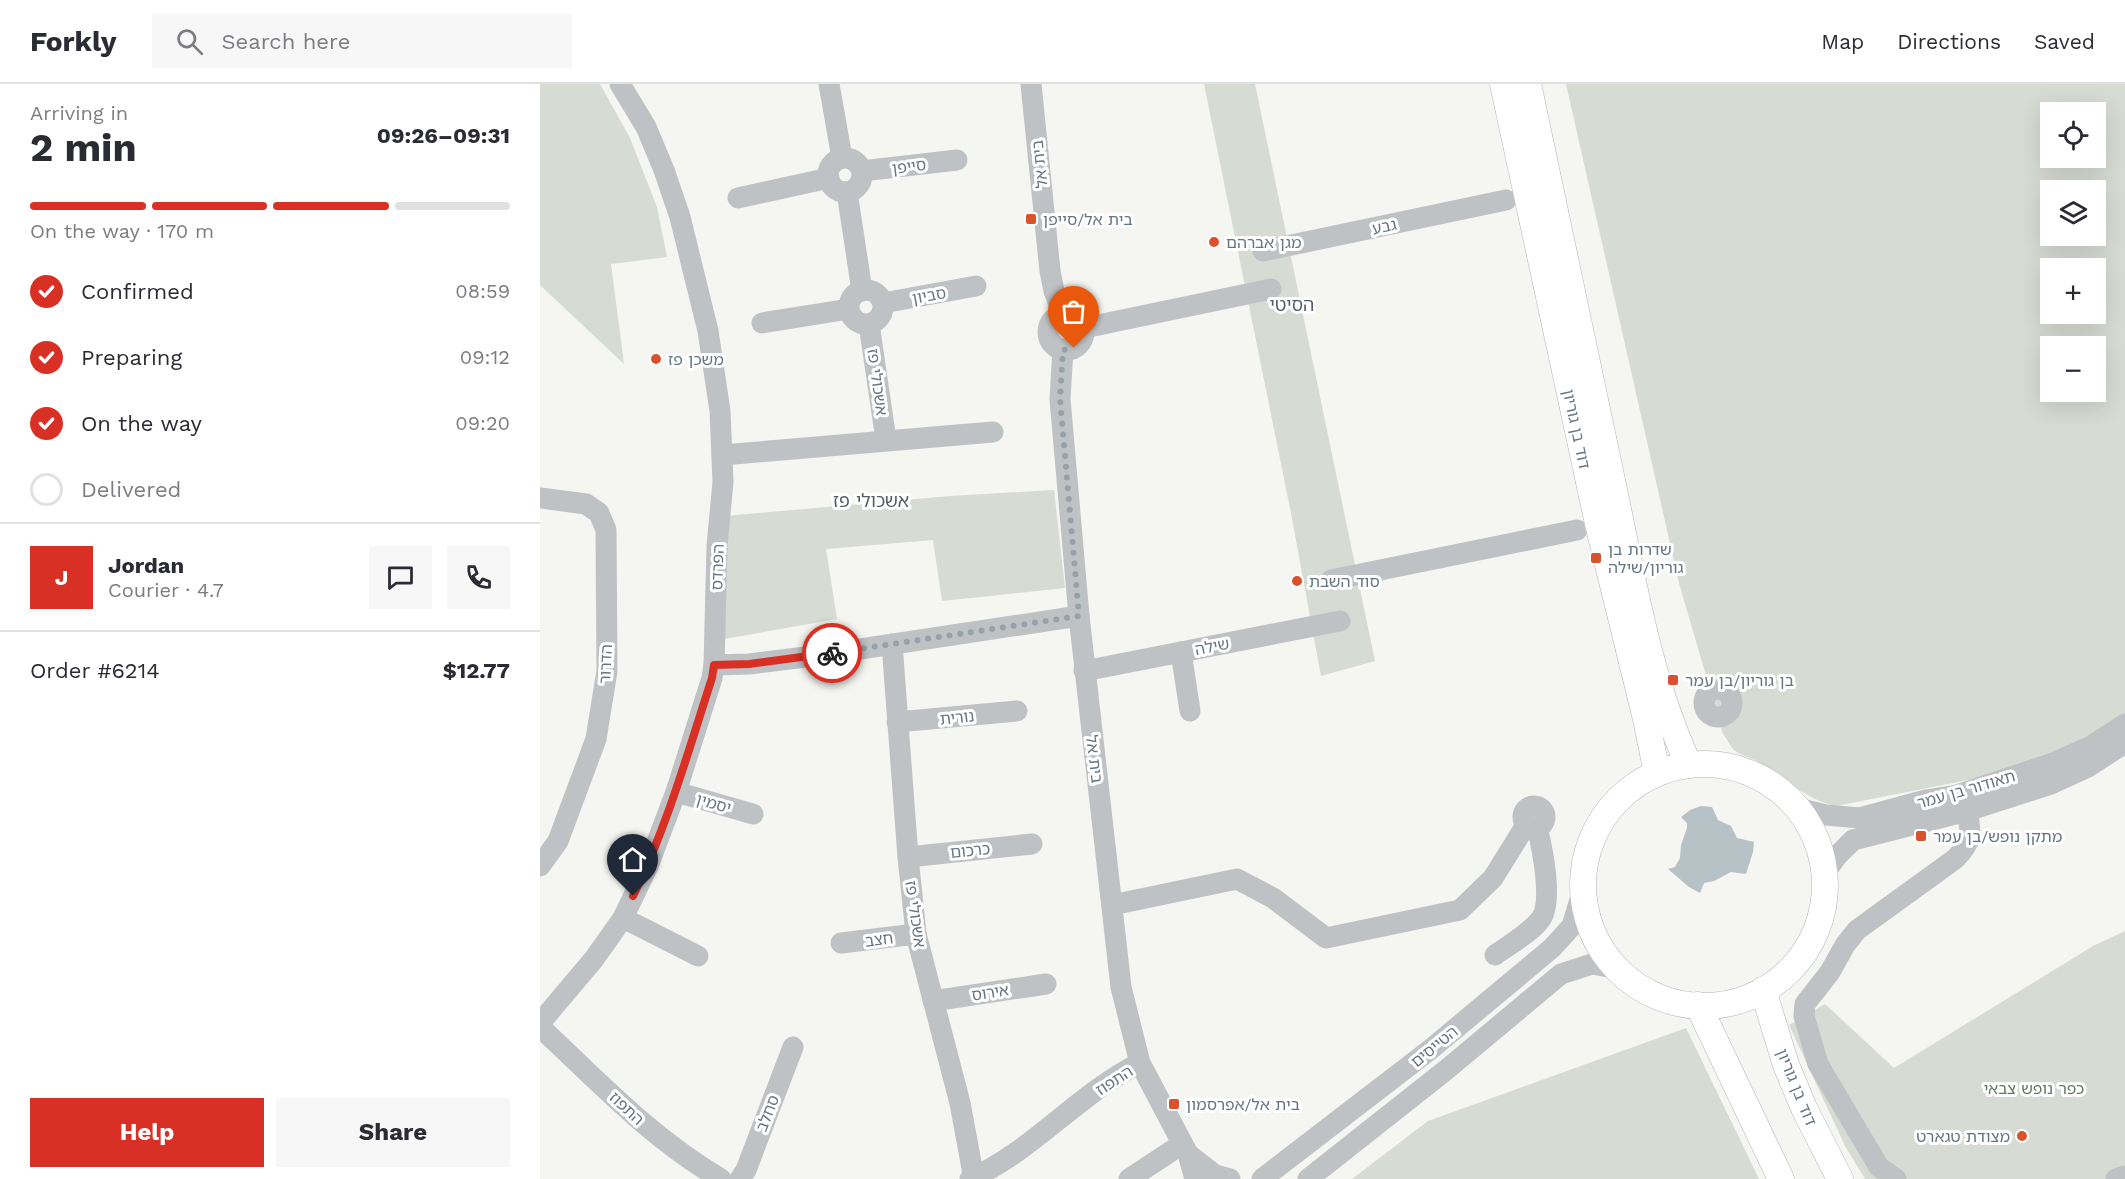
<!DOCTYPE html>
<meta charset="utf-8">
<style>
body{margin:0;font-family:"Work Sans","Noto Sans Hebrew",sans-serif;background:#f7f7f7;color:#2b2b33;height:100vh;display:flex;flex-direction:column;font-size:22px;white-space:nowrap}
*{box-sizing:border-box;margin:0}
p{font-size:20px;color:#7c7c81}
.icon{flex:none;width:33px;height:33px;fill:none;stroke:currentColor;stroke-width:2;stroke-linecap:round;stroke-linejoin:round}
.map{position:relative;flex:1;overflow:hidden}
.details{display:flex;flex-direction:column;background:#fff;width:540px}
.details>*{flex:none}
.buttons{position:absolute;left:1500px;top:18px;display:grid;gap:12px}
.buttons a{display:grid;place-items:center;width:66px;height:66px;border-radius:0px;background:#fff;box-shadow:0 6px 24px #0002;font-size:30px}
.pin{position:absolute;display:grid;place-items:center;width:51px;height:51px;color:#fff;margin:-62px -26px;border-radius:50% 50% 50% 0;rotate:-45deg;box-shadow:0 0 6px #0007}
.pin .icon{rotate:45deg}
.courier{position:absolute;display:grid;place-items:center;width:60px;height:60px;margin:-30px;border:4px solid #d93025;border-radius:50%;background:#fff;color:#222;box-shadow:0 2px 8px #0007}
.overview em{font-style:normal;font-weight:700}
.overview div{display:flex;flex-direction:column-reverse}
.overview{display:flex;align-items:center;justify-content:space-between;height:102px;padding:0 30px}
h1{font-size:39px;font-weight:700;line-height:45px}
.bar{display:grid;grid-template-columns:repeat(4,1fr);gap:9px 6px;align-content:center;height:72px;padding:0 30px}
.bar i{height:8px;border-radius:4px;background:#e1e1e2}
.bar .current{background:#d93025}
.bar p{grid-column:span 4}
.line{display:flex;align-items:center;gap:15px;padding:0 30px;border-top:2px solid #e1e1e2}
.line div{flex:1}
.round{display:grid;place-items:center;flex:none;width:63px;height:63px;border-radius:0px;background:#f7f7f7}
ol{padding:0 30px;list-style:none}
li{display:flex;align-items:center;gap:18px;height:66px}
li p{margin-inline-start:auto}
li .icon{padding:6px;border-radius:50%;background:#d93025;color:#fff;stroke-width:4}
li:last-child{color:#7c7c81}
li i{width:33px;height:33px;border:3px solid #e1e1e2;border-radius:50%}
.cta{display:flex;gap:12px;margin-top:auto;padding:12px 30px}
.cta a{flex:1;height:69px;border-radius:0px;background:#d93025;color:#fff;font-size:24px;font-weight:700;line-height:69px;text-align:center}
.cta a+a{background:#f7f7f7;color:#2b2b33}
header{display:flex;align-items:center;gap:36px;box-sizing:border-box;height:84px;padding:0 30px;background:#fff;border-bottom:2px solid #e1e1e2}
header strong{font-size:28px}
nav{display:flex;gap:33px;margin-inline-start:auto;font-size:21px}
.search{width:420px;height:54px;background:#f7f7f7;display:flex;align-items:center;gap:15px;box-sizing:border-box;padding:0 21px;border-radius:0px;color:#7c7c81;font-size:22px}
main{display:flex;flex:1;min-height:0}
.map>svg:first-child{display:block}
.green{fill:#d6dbd3;fill-rule:evenodd}
.water{fill:#b7c2c6}
.lines{fill:none;stroke-linecap:round;stroke-linejoin:round}
.major-casing{stroke:#b1b6b9;stroke-width:27}
.minor{stroke:#bec2c5;stroke-width:21}
.major{stroke:#fff;stroke-width:26}
.done{stroke:#97a2a8;stroke-width:6;stroke-dasharray:0 10.8}
.route{stroke:#d93025;stroke-width:8}
.poi-dot{fill:#da522c;stroke:#fff;stroke-width:2}
.labels{text-anchor:middle;stroke-width:6;stroke-linejoin:round;paint-order:stroke}
.street-label{font-size:16px;fill:#657581;stroke:#fff}
.poi-label{font-size:16px;fill:#657581;stroke:#fff;text-anchor:start}
.park-label{font-size:16px;fill:#687864;stroke:#fff}
.neighbourhood-label{font-size:18px;fill:#535e66;stroke:#fff}
</style>
<header>
<strong>Forkly</strong>
<div class="search"><svg class="icon" aria-label="search" viewBox="0 0 24 24"><circle cx="10" cy="10" r="6"/><path d="M15 15l6 6"/></svg>Search here</div>
<nav><a>Map</a><a>Directions</a><a>Saved</a></nav>
</header>
<main>
<section class="details">
<div class="overview"><div><h1>2 min</h1><p>Arriving in</p></div><em>09:26–09:31</em></div>
<div class="bar"><i class="current"></i><i class="current"></i><i class="current"></i><i></i><p>On the way · 170 m</p></div>
<ol>
<li><svg class="icon" aria-label="check" viewBox="0 0 24 24"><path d="M5 12l5 5 9-10"/></svg>Confirmed<p>08:59</p></li>
<li><svg class="icon" aria-label="check" viewBox="0 0 24 24"><path d="M5 12l5 5 9-10"/></svg>Preparing<p>09:12</p></li>
<li><svg class="icon" aria-label="check" viewBox="0 0 24 24"><path d="M5 12l5 5 9-10"/></svg>On the way<p>09:20</p></li>
<li><i></i>Delivered</li>
</ol>
<div class="line" style="height:108px"><b class="round" style="background:#d93025;color:#fff">J</b><div><b>Jordan</b><p>Courier · 4.7</p></div><a class="round"><svg class="icon" aria-label="chat" viewBox="0 0 24 24"><path d="M4 5h16v11H9l-5 4z"/></svg></a><a class="round"><svg class="icon" aria-label="phone" viewBox="0 0 24 24"><path d="M5 4h4l2 5-3 2q2 4 5 5l2-3 5 2v4C11 20 4 13 5 4z"/></svg></a></div>
<div class="line" style="height:78px"><div>Order #6214</div><b>$12.77</b></div>
<div class="cta"><a>Help</a><a>Share</a></div>
</section>
<div class="map">
<svg width="1585" height="1095" viewBox="0 0 1585 1095">
<rect width="100%" height="100%" fill="#f5f5f1"/>
<g class="green">
<polygon points="0,0 60,0 90,54 117,123 127,173 71,180 84,280 0,201"/>
<polygon points="664,0 715,0 835,577 781,592 751,429"/>
<path d="M1026,0H1585V634L1484,685L1296,722C1265,716 1242,691 1215,676C1209,673 1199,671 1194,666C1190,662 1187,655 1183,650L1139,499ZM1510,28H1556V74H1510ZM1510,106H1556V152H1510ZM1510,184H1556V230H1510ZM1510,262H1556V308H1510Z"/>
<polygon points="514,406 525,504 402,517 393,456 286,465 297,535 184,555 186,432 410,412"/>
<polygon points="1585,847 1585,1095 1325,1095 1305,1062 1249,941 1285,920 1354,984 1553,862"/>
<polygon points="1146,944 1219,1095 812,1095 888,1037"/>
</g>
<polygon class="water" points="1161,722 1172,723 1178,736 1191,742 1197,754 1214,758 1213,768 1206,790 1191,788 1174,797 1164,799 1160,809 1149,803 1128,785 1135,783 1140,774 1141,761 1147,744 1147,739 1141,733 1150,726"/>
<g class="lines">
<g class="major-casing">
<g id="major">
<polyline points="963,0 1059,444 1106,635 1117,689"/>
<path d="M988,0C1016,134 1045,267 1073,401C1093,495 1108,593 1149,681"/>
<circle cx="1164" cy="801" r="121"/>
<polyline points="1223,906 1246,981 1264,1024 1300,1095"/>
<polyline points="1158,921 1241,1095"/>
</g>
</g>
<g class="minor">
<polyline points="289,0 302,74"/>
<polyline points="491,0 510,187 514,207 523,230"/>
<circle cx="305" cy="91" r="17"/>
<polyline points="322,87 417,76"/>
<polyline points="307,108 322,207"/>
<polyline points="198,114 289,94"/>
<polyline points="723,167 966,116"/>
<circle cx="326" cy="223" r="17"/>
<polyline points="343,219 436,202"/>
<circle cx="526" cy="248" r="18"/>
<polyline points="222,239 309,225"/>
<polyline points="329,240 346,356"/>
<polyline points="544,244 731,205"/>
<polyline points="523,265 520,315 539,532 581,903 600,979 648,1070 655,1095"/>
<polyline points="182,371 453,348"/>
<polyline points="0,414 46,420 59,429 66,446 67,587 56,655 18,757 0,782"/>
<polyline points="791,496 1037,446"/>
<polyline points="352,560 368,773 376,850 420,1019 434,1095"/>
<polyline points="641,568 650,627"/>
<polyline points="174,581 209,580 274,572 539,532"/>
<polyline points="544,587 800,537"/>
<circle cx="1178" cy="619" r="14"/>
<polyline points="357,638 477,627"/>
<polyline points="136,708 213,730"/>
<circle cx="994" cy="733" r="11"/>
<polyline points="1257,724 1286,731 1320,734 1386,716 1417,711 1513,679 1551,662 1585,640"/>
<polyline points="368,773 492,760"/>
<polyline points="1285,789 1297,772 1313,756 1427,727 1511,700 1548,683 1585,659"/>
<polyline points="572,821 697,795 733,814 786,854 920,826 953,794 986,741"/>
<polyline points="83,834 158,872"/>
<polyline points="301,859 376,850"/>
<path d="M955,871C969,861 990,849 1000,836C1014,820 1002,763 997,743"/>
<polyline points="393,917 506,900"/>
<polyline points="0,939 54,875 83,834 108,782 136,708 172,594 174,581 177,462 183,398 180,327 168,247 140,133 124,86 106,43 80,0"/>
<path d="M0,943C58,997 112,1055 181,1095"/>
<polyline points="648,1070 675,1091 690,1095"/>
<polyline points="200,1095 206,1086 253,963"/>
<path d="M430,1095C493,1067 538,1010 600,979"/>
<polyline points="589,1095 642,1060"/>
<polyline points="722,1095 891,965 1012,864 1032,842 1042,809"/>
<polyline points="768,1095 906,986 1021,890 1052,880 1080,885"/>
<path d="M1356,1095L1339,1083L1278,980L1264,932L1265,920L1290,888L1305,861L1317,846L1415,775C1432,758 1432,750 1427,727"/>
<polyline points="1576,1095 1585,1092"/>
</g>
<use href="#major" class="major"/>
</g>
<g class="lines">
<polyline class="done" points="292,569 539,532 520,315 523,266 534,264"/>
<path class="route" d="M93,812C127,743 148,668 172,594L174,581L209,580L292,569"/>
</g>
<g class="poi-dot">
<rect x="485" y="129" width="12" height="12" rx="3"/>
<circle cx="674" cy="158" r="6"/>
<circle cx="116" cy="275" r="6"/>
<rect x="1050" y="468" width="12" height="12" rx="3"/>
<circle cx="757" cy="497" r="6"/>
<rect x="1127" y="590" width="12" height="12" rx="3"/>
<rect x="1375" y="746" width="12" height="12" rx="3"/>
<rect x="628" y="1014" width="12" height="12" rx="3"/>
<circle cx="1482" cy="1052" r="6"/>
</g>
<g class="labels">
<g class="street-label">
<text transform="translate(499 80) rotate(-96)" y="6">בית אל</text>
<text transform="translate(369 82) rotate(-7)" y="6">סייפן</text>
<text transform="translate(844 142) rotate(-12)" y="6">גבע</text>
<text transform="translate(389 211) rotate(-10)" y="6">סביון</text>
<text transform="translate(338 298) rotate(82)" y="6">אשכולי פז</text>
<text transform="translate(1037 345) rotate(78)" y="6">דוד בן גוריון</text>
<text transform="translate(177 483) rotate(-88)" y="6">הפרדס</text>
<text transform="translate(672 562) rotate(-11)" y="6">שילה</text>
<text transform="translate(65 580) rotate(-87)" y="6">הדרור</text>
<text transform="translate(417 633) rotate(-6)" y="6">נורית</text>
<text transform="translate(555 675) rotate(83)" y="6">בית אל</text>
<text transform="translate(1426 705) rotate(-16)" y="6">תאודור בן עמר</text>
<text transform="translate(174 719) rotate(16)" y="6">יסמין</text>
<text transform="translate(430 766) rotate(-6)" y="6">כרכום</text>
<text transform="translate(376 830) rotate(82)" y="6">אשכולי פז</text>
<text transform="translate(339 855) rotate(-7)" y="6">חצב</text>
<text transform="translate(450 908) rotate(-9)" y="6">אירוס</text>
<text transform="translate(894 962) rotate(-39)" y="6">הטייסים</text>
<text transform="translate(574 996) rotate(-33)" y="6">התפוז</text>
<text transform="translate(1257 1003) rotate(68)" y="6">דוד בן גוריון</text>
<text transform="translate(87 1024) rotate(43)" y="6">התפוז</text>
<text transform="translate(227 1029) rotate(-69)" y="6">סחלב</text>
</g>
<g class="poi-label">
<text x="503" y="141">בית אל/סייפן</text>
<text x="686" y="164">מגן אברהם</text>
<text x="128" y="281">משכן פז</text>
<text x="1068" y="471">שדרות בן<tspan x="1068" dy="18">גוריון/שילה</tspan></text>
<text x="769" y="503">סוד השבת</text>
<text x="1145" y="602">בן גוריון/בן עמר</text>
<text x="1393" y="758">מתקן נופש/בן עמר</text>
<text x="646" y="1026">בית אל/אפרסמון</text>
<text x="1470" y="1058" text-anchor="end">מצודת טגארט</text>
</g>
<g class="park-label">
<text x="1494" y="1010">כפר נופש צבאי</text>
</g>
<g class="neighbourhood-label">
<text x="752" y="227">הסיטי</text>
<text x="331" y="423">אשכולי פז</text>
</g>
</g>
</svg>
<div class="buttons">
<a><svg class="icon" aria-label="locate" viewBox="0 0 24 24"><circle cx="12" cy="12" r="6"/><path d="M12 2v4M12 18v4M2 12h4M18 12h4"/></svg></a>
<a><svg class="icon" aria-label="layers" viewBox="0 0 24 24"><path d="M12 4l9 5-9 5-9-5zM3 14l9 5 9-5"/></svg></a>
<a>+</a>
<a>−</a>
</div>
<div class="pin" style="left:534px;top:264px;background:#ea580c"><svg class="icon" aria-label="bag" viewBox="0 0 24 24"><path d="M5 8h14l-1 12H6zM9 8a3 3 0 0 1 6 0"/></svg></div>
<div class="pin" style="left:93px;top:812px;background:#1f2937"><svg class="icon" aria-label="home" viewBox="0 0 24 24"><path d="M3 11l9-7 9 7M6 9v11h12V9"/></svg></div>
<div class="courier" style="left:292px;top:569px"><svg class="icon" aria-label="bike" viewBox="0 0 24 24"><circle cx="6" cy="16" r="4"/><circle cx="18" cy="16" r="4"/><path d="M6 16l4-8h5l3 8M10 8l3 8H6M13 5h3"/></svg></div>
</div>
</main>
